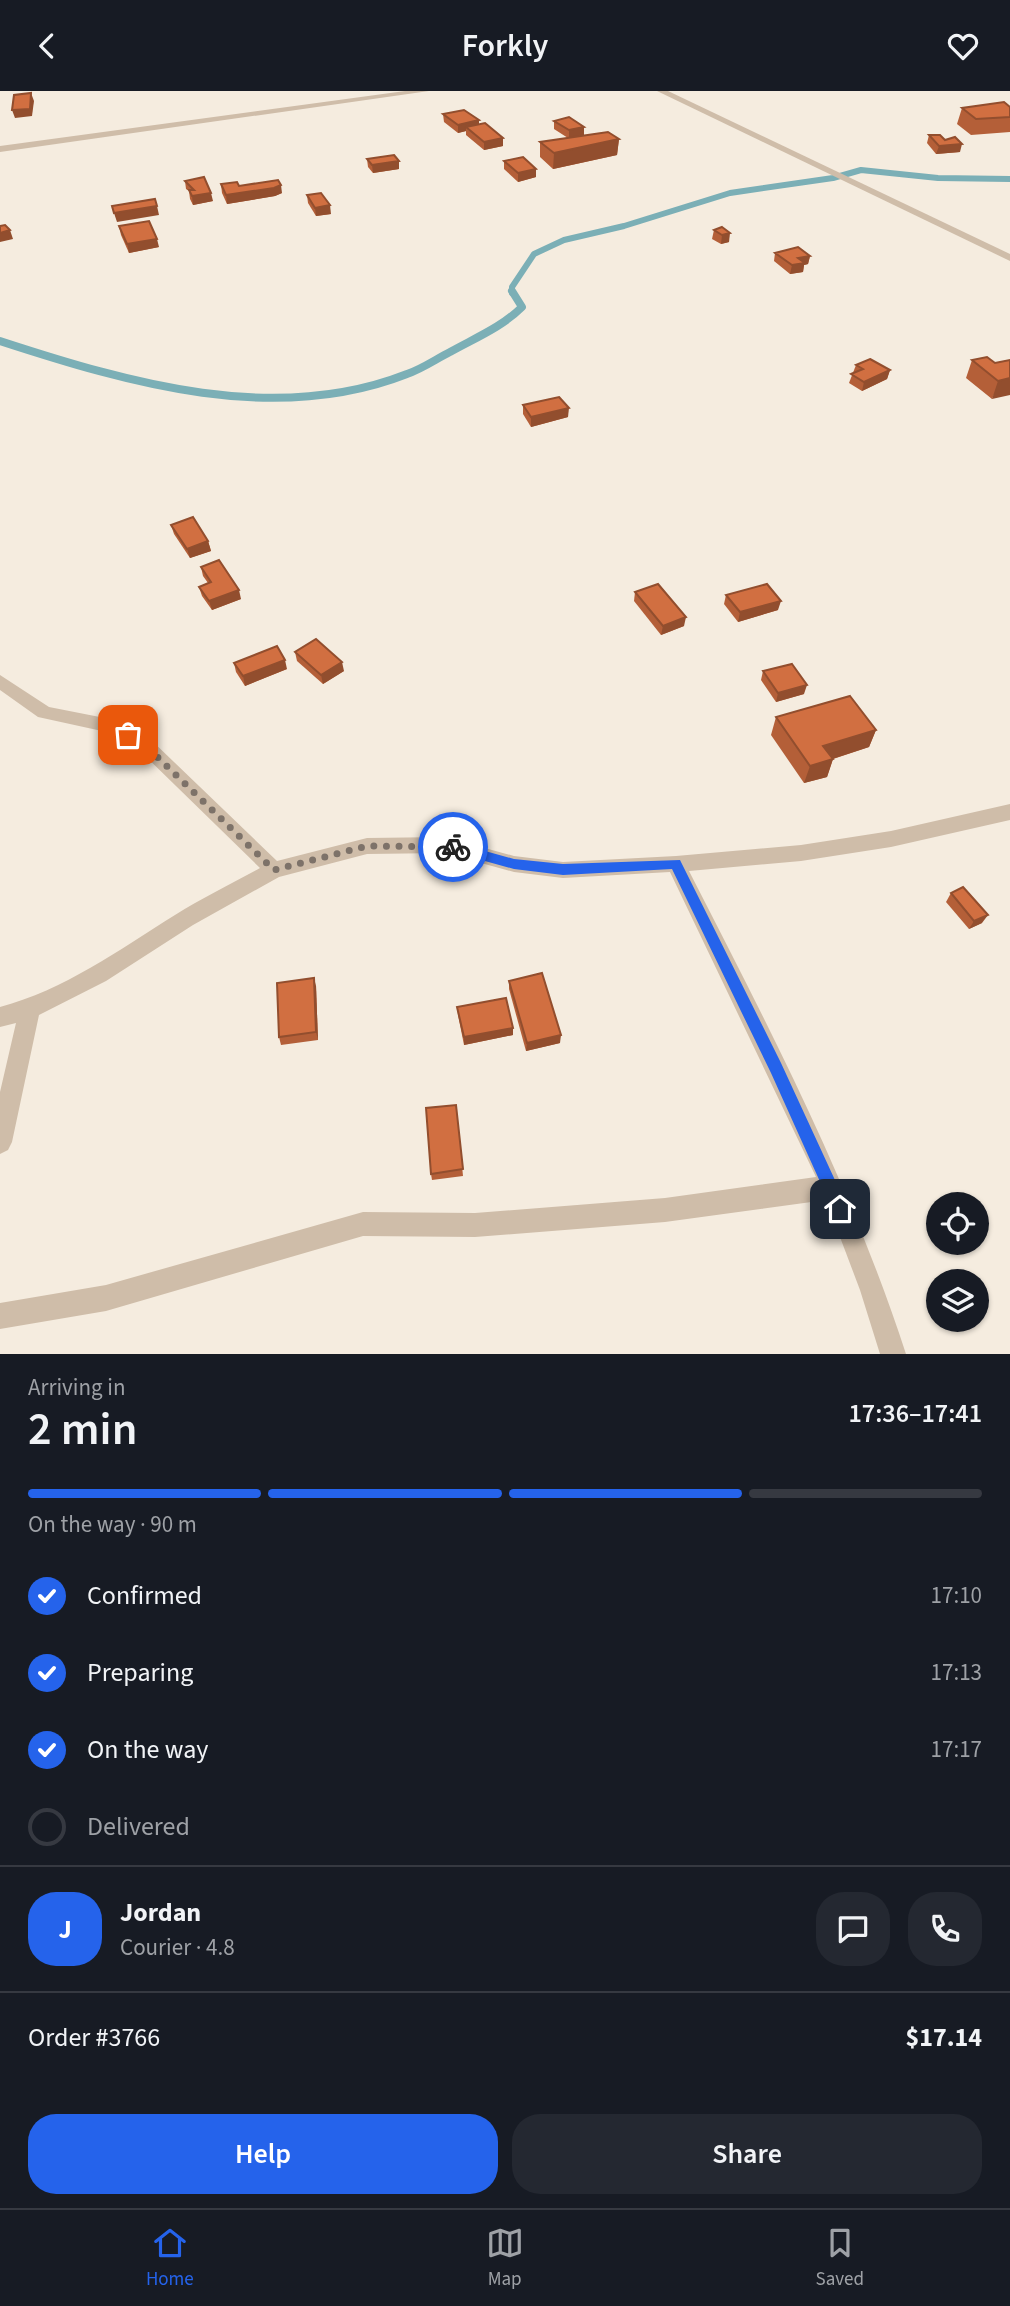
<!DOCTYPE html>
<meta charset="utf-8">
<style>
body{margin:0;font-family:"Source Sans 3",sans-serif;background:#242831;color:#f1f3f6;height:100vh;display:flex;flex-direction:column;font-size:26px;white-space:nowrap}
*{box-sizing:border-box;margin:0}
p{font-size:23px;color:#9ea1a6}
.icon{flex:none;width:38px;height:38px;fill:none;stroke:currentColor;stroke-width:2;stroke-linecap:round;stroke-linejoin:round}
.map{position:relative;height:1263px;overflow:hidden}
.sheet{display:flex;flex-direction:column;background:#171b24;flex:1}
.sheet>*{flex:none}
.buttons{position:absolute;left:926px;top:1101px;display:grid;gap:14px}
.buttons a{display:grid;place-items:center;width:63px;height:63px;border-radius:50%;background:#171b24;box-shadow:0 2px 5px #0004;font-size:35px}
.pin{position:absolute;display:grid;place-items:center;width:60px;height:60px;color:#fff;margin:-30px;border-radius:14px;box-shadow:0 4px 10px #0006}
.courier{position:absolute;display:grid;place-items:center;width:70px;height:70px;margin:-35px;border:5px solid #2563eb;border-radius:50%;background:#fff;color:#222;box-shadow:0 2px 9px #0007}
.overview em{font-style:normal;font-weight:600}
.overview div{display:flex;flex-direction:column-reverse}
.overview{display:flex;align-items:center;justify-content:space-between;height:119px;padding:0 28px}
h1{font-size:46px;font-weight:600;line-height:52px}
.bar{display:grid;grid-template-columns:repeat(4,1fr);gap:10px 7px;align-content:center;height:84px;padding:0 28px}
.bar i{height:9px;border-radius:5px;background:#363941}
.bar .current{background:#2563eb}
.bar p{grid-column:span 4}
.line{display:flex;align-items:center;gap:18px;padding:0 28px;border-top:2px solid #363941}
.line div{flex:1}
.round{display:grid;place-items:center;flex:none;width:74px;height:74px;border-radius:28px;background:#242831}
ol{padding:0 28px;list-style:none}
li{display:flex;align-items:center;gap:21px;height:77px}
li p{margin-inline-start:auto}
li .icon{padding:7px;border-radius:50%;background:#2563eb;color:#fff;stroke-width:4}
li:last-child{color:#9ea1a6}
li i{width:38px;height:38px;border:4px solid #363941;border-radius:50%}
.button{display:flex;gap:14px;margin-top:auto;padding:14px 28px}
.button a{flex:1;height:80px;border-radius:28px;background:#2563eb;color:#fff;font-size:28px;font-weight:600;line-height:80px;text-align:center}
.button a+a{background:#242831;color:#f1f3f6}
header{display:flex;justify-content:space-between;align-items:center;height:91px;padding:0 28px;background:#171b24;font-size:32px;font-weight:600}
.tab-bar{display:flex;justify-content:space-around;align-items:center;height:98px;border-top:2px solid #363941;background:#171b24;font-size:19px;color:#9ea1a6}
.tab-bar a{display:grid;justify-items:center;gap:4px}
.tab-bar .current{color:#2563eb}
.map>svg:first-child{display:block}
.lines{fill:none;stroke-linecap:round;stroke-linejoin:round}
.stream-far1{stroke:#7bafb6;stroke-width:6}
.stream{stroke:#7bafb6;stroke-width:8}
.minor{fill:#cfbda9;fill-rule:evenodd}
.wall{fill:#b45f38}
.shaded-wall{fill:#924e2e}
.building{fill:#d16f41;stroke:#924e2e;stroke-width:2}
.route{fill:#2563eb}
.done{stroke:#7d7269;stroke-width:7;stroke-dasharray:0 12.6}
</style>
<header><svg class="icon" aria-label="back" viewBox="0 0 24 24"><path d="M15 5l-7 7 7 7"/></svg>Forkly<svg class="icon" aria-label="heart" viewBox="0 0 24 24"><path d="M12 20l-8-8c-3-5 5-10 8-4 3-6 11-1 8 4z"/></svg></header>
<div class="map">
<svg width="1010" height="1263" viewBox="0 0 1010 1263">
<rect width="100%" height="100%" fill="#f5ecdf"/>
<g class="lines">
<polyline class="stream-far1" points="512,202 512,196 534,163 564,149 624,135 730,102 833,87 861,79 938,87 1010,88"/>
<path class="stream" d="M0,250C129,292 275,335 407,283C422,278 436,268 450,261C475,247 502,236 522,216L512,200"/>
<g class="minor">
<polygon points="405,0 429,0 0,61 0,55"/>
<polygon points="657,0 668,0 1010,163 1010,170"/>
<path d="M0,584L49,616L115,629L148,646L277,770L367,747L445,746L514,765L563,771L676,765L801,754L891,740L1010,713V729L891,756L801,770L689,780C770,938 851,1094 906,1263H880L860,1199L826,1109L665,1131L475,1146L363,1145L106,1220L0,1238V1212L106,1194L363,1121L475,1122L665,1107L816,1086L670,781L563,787L514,781L445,762L367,763L279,786L193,834L106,890L39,924L12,1051L8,1059L0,1063V1001L16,932L0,936V916C64,899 119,859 175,824C202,807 231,793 260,777L136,656L111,642L38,626L0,599Z"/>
</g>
</g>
<g class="wall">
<polygon points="1010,16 1010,41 971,44 957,33 962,17"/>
<polygon points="443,23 479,29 479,34 503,55 484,59 466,44 466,40 458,42 444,31"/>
<polygon points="554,30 584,36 584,44 619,48 617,64 553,78 540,66 540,51 568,47 554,38"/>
<polygon points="929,44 960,61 936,63 927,52"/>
<polygon points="367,68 399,78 373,82 368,76"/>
<polygon points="504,70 536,78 536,86 518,91 504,78"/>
<polygon points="185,90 213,110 193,114 190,108 189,100 186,98"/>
<polygon points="221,93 239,95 282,102 275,105 227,113 222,102"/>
<polygon points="307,104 331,123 316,125 308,112"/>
<polygon points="119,135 159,156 129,162 121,144"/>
<polygon points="722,136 729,151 721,153 712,148 714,139"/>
<polygon points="775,162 810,165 808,173 804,174 803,181 790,183 774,170"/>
<polygon points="972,269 995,272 1010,269 992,308 966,287"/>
<polygon points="856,274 890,279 887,288 862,300 849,292"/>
<polygon points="523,314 568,326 531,336 523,323"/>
<polygon points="171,434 208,450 211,460 190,467 174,443"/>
<polygon points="201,476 241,508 212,519 202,505 199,496 208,492 203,485"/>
<polygon points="635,501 684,535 661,544 634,510"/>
<polygon points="726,504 778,519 738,531 724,513"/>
<polygon points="295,561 344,580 323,593 297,570"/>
<polygon points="234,572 287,578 245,595 236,581"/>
<polygon points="763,580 804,603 776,611 761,589"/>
<polygon points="776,626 876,639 869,656 833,668 827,686 804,692 771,644"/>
<polygon points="951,802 982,832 969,838 946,811"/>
<polygon points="509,890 560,952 526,960 509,898"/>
<polygon points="316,895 318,949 281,954 279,946"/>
<polygon points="457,916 513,944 464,954 458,924"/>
<polygon points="456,1014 463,1085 432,1089 431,1083"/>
</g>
<g class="shaded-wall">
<polygon points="31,2 34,10 32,25 15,27 12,19"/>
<polygon points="479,29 479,37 466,36 466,40 458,42 458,34"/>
<polygon points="584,36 584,44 569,47 569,39"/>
<polygon points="503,47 503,55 484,59 484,51"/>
<polygon points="619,48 617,64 553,78 554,62"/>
<polygon points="962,53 960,61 936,63 939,55"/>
<polygon points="399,70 399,78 373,82 372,74"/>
<polygon points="536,78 536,86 518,91 518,82"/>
<polygon points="281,94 282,102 275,105 227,113 226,104"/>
<polygon points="211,102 213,110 193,114 192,105"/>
<polygon points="330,114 331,123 316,125 315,117"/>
<polygon points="157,115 159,124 117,131 114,122"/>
<polygon points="10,139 13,148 0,151 0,142"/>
<polygon points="730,142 729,151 721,153 722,144"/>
<polygon points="157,148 159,156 129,162 127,153"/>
<polygon points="810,165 808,173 804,174 803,181 790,183 792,174 798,167"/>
<polygon points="890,279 887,288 862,300 864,291"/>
<polygon points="1010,287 1010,304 992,308 998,290"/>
<polygon points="569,317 568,326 531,336 531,326"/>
<polygon points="208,450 211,460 190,467 187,458"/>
<polygon points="239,499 241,508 212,519 209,510"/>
<polygon points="781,510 778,519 738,531 740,521"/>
<polygon points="686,526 684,535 661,544 663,535"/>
<polygon points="285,569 287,578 245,595 243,585"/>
<polygon points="342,571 344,580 323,593 321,584"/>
<polygon points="807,594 804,603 776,611 778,602"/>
<polygon points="876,639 869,656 820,672 833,668 827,686 804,692 810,675 823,655"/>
<polygon points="988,824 982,832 969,838 974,830"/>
<polygon points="314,887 316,895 318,949 316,941"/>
<polygon points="513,937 513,944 464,954 464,946"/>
<polygon points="561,944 560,952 526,960 527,952"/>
</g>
<g class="building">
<polygon points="31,2 30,18 12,19 14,4"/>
<polygon points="1004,11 1010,16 1010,26 976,28 962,17"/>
<polygon points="464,19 479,29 458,34 443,23"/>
<polygon points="569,26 584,36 569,39 554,30"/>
<polygon points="485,32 503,47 484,51 466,36"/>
<polygon points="608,41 619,48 554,62 540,51"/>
<polygon points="929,44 940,44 945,49 955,46 962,53 939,55"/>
<polygon points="394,64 399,70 372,74 367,68"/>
<polygon points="523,66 536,78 518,82 504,70"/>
<polygon points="204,86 211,102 192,105 189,99 194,99 185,90"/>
<polygon points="278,89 281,94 274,97 226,104 221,93 237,91 239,95"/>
<polygon points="321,102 330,114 315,117 307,104"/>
<polygon points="155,108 157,115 114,122 112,115"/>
<polygon points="149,130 157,148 127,153 119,135"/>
<polygon points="5,134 10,139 0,142 0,135"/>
<polygon points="722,136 730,142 722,144 714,139"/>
<polygon points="798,156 810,165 798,167 805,172 792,174 775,162"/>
<polygon points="987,266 995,272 1010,269 1010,287 998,290 972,269"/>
<polygon points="870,268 890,279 864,291 851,283 863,278 856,274"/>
<polygon points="559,306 569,317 531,326 523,314"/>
<polygon points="193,426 208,450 187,458 171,434"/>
<polygon points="219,469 239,499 209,510 199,496 211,491 201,476"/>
<polygon points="658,493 686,526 663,535 635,501"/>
<polygon points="767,493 781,510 740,521 726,504"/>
<polygon points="316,548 342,571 321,584 295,561"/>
<polygon points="277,555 285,569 243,585 234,572"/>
<polygon points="792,573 807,594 778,602 763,580"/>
<polygon points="850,605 876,639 823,655 833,668 810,675 776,626"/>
<polygon points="963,796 988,824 974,830 951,802"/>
<polygon points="542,882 561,944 527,952 509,890"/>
<polygon points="314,887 316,941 279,946 277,892"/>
<polygon points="506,907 513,937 464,946 457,916"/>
<polygon points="456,1014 463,1078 431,1083 426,1017"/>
</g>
<polygon class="route" points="453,751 514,768 563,773 680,769 781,972 846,1113 846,1124 835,1124 771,982 672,778 563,784 514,778 449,760 447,756"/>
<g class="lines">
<polyline class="done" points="128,644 142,651 274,779 367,755 453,756"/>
</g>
</svg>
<div class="buttons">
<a><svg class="icon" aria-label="locate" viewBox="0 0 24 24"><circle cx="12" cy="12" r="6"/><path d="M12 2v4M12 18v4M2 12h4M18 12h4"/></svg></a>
<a><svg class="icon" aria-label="layers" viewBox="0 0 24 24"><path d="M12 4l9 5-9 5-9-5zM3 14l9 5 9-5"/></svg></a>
</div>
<div class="pin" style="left:128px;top:644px;background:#ea580c"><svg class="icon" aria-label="bag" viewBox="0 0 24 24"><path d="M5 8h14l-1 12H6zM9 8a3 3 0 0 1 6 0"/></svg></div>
<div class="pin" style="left:840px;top:1118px;background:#1f2937"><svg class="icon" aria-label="home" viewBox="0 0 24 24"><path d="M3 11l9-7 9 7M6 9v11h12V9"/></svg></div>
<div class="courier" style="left:453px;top:756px"><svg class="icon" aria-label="bike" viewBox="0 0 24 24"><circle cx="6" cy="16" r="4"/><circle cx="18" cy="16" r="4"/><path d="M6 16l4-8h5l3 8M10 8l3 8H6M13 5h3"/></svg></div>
</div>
<section class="sheet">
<div class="overview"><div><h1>2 min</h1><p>Arriving in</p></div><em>17:36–17:41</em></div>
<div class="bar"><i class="current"></i><i class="current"></i><i class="current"></i><i></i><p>On the way · 90 m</p></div>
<ol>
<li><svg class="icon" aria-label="check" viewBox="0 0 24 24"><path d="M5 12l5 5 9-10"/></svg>Confirmed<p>17:10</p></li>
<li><svg class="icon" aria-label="check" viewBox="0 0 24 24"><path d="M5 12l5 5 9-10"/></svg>Preparing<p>17:13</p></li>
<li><svg class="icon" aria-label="check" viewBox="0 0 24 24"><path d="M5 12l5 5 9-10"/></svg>On the way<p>17:17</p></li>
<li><i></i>Delivered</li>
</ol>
<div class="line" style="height:126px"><b class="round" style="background:#2563eb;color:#fff">J</b><div><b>Jordan</b><p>Courier · 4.8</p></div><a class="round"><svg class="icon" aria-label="chat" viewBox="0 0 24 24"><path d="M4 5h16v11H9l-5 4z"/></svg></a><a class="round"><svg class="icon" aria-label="phone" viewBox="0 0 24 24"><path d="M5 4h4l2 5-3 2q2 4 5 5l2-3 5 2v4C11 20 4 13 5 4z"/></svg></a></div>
<div class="line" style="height:91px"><div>Order #3766</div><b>$17.14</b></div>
<div class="button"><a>Help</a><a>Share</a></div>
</section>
<nav class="tab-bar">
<a class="current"><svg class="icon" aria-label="home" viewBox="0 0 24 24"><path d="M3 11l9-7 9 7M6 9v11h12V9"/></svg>Home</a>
<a><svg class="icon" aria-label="map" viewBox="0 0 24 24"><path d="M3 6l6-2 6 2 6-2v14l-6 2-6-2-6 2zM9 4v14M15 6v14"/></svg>Map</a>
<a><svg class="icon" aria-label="saved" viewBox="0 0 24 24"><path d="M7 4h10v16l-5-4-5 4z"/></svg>Saved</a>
</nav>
